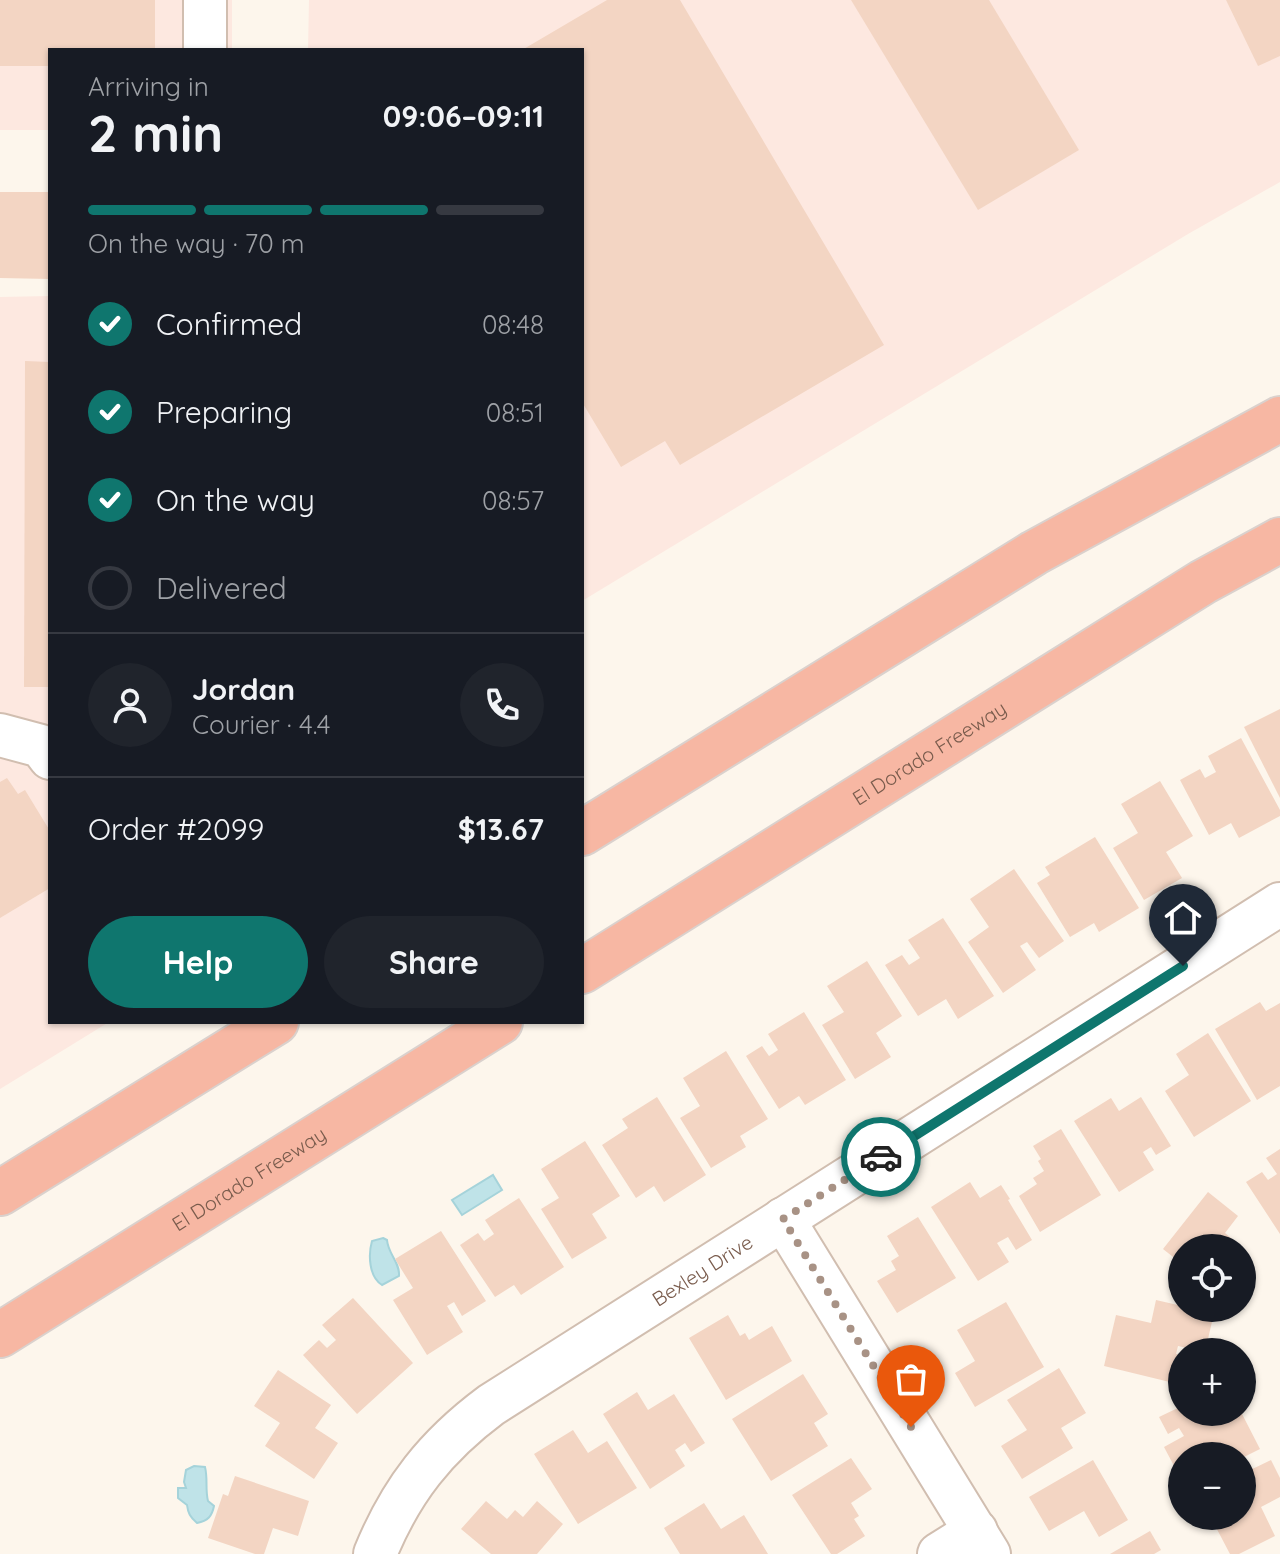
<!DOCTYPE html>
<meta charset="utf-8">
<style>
body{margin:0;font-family:Quicksand,sans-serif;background:#20242c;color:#f1f3f6;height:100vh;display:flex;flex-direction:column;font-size:30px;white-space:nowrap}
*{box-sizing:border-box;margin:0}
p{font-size:26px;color:#9ea1a6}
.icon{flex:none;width:44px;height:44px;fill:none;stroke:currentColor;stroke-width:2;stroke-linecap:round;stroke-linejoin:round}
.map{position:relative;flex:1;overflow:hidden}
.side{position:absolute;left:48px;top:48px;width:536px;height:976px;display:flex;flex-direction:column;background:#171b24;border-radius:0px;box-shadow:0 2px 6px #0004}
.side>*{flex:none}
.tools{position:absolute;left:1168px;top:1234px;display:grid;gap:16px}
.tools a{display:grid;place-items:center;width:88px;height:88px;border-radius:50%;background:#171b24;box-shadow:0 2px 6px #0004;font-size:40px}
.pin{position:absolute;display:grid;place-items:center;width:68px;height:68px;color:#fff;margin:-82px -34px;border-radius:50% 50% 50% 0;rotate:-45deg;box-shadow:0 0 8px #0007}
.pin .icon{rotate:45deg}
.courier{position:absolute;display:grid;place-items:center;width:80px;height:80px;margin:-40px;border:6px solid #0f766e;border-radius:50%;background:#fff;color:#222;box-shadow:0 2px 10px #0007}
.headline em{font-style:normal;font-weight:800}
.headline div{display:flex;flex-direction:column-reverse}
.headline{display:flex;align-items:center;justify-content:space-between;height:136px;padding:0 40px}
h1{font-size:52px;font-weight:800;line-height:60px}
.bar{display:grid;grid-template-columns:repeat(4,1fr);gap:12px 8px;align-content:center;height:96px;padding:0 40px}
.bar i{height:10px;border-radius:6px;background:#363941}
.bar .active{background:#0f766e}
.bar p{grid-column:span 4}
.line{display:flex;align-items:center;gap:20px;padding:0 40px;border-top:2px solid #363941}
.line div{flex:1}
.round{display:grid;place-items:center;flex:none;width:84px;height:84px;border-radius:42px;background:#20242c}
ol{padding:0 40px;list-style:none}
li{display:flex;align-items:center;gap:24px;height:88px}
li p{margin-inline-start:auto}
li .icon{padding:8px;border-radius:50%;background:#0f766e;color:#fff;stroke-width:4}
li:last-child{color:#9ea1a6}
li i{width:44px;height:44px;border:4px solid #363941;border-radius:50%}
.cta{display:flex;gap:16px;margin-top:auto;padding:16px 40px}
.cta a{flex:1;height:92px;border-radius:48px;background:#0f766e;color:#fff;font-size:32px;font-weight:800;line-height:92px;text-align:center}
.cta a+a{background:#20242c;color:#f1f3f6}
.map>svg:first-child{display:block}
.commercial{fill:#fde8e0}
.water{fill:#bfe3e8;stroke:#a5d3da;stroke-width:2}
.building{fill:#f3d5c3}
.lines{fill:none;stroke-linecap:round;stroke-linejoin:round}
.minor-casing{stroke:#d1beb0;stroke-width:46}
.highway-casing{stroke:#dad1cd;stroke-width:48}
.minor{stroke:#fff;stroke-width:42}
.highway{stroke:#f7b7a3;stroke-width:44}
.done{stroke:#a89285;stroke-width:8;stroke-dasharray:0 14.4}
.route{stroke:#0f766e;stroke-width:10}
.labels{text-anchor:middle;stroke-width:6;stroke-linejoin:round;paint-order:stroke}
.street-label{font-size:20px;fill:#7a5c4d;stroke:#fffaf3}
</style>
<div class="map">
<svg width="1280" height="1554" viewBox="0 0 1280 1554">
<rect width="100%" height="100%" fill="#fdf6ec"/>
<g class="commercial">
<polygon points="0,0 232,0 232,50 50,50 50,130 0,130"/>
<polygon points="309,0 1280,0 1280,182 1188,234 582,601 582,50 308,50"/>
<polygon points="50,296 50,1022 109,1022 0,1089 0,297"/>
</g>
<g class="water">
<polygon points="493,1175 502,1190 462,1215 452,1200"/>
<path d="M383,1238L387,1240C388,1254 400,1262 399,1276L382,1285C369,1277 368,1255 372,1241Z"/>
<path d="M194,1466L205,1467C208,1479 205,1489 208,1501L214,1506C212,1516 208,1521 197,1523C190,1517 188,1513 187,1505L178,1498V1488H186L184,1482L186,1470Z"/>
</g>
<g class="building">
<polygon points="0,0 155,0 155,50 50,50 50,66 0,66"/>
<polygon points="607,0 680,0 884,345 680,465 665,441 621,467 582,402 582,50 522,50"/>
<polygon points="851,0 989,0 1079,150 978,210"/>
<polygon points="1226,0 1280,0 1280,56 1258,66"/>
<polygon points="0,192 50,192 50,279 0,278"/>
<polygon points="25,361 50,362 50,687 24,687"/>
<polygon points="1280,709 1280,798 1244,727"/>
<polygon points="1241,738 1280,810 1280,816 1239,838 1231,823 1209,835 1180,780 1200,769 1205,778 1216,772 1208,756"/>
<polygon points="7,778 18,794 25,790 50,831 50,888 0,918 0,782"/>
<polygon points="1160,781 1193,836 1166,852 1182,878 1144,900 1113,848 1138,833 1121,804"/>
<polygon points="1095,837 1139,908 1099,932 1094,923 1070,937 1037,883 1050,875 1045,867"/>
<polygon points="1014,869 1064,941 1039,958 1027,942 1020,946 1036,970 1003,993 968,942 989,927 970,899"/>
<polygon points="943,918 994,996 958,1019 946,999 918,1016 885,965 902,955 909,965 920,958 908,940"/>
<polygon points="867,961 902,1016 876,1033 891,1057 855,1079 822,1025 844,1012 827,986"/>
<polygon points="1260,1002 1266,1011 1280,1003 1280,1086 1257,1100 1215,1029"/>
<polygon points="804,1012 846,1080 805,1105 799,1096 779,1109 746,1056 762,1046 769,1056 778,1050 768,1034"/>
<polygon points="1208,1033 1251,1101 1194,1137 1165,1091 1189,1075 1176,1054"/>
<polygon points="726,1051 768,1119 740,1136 746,1147 711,1168 680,1118 700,1106 683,1078"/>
<polygon points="657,1097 706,1175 664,1202 654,1186 636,1198 602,1145 628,1128 622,1119"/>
<polygon points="1141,1097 1171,1146 1156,1155 1151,1147 1143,1152 1154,1170 1119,1192 1074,1121 1111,1098 1119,1111"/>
<polygon points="1061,1129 1101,1195 1040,1232 1019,1196 1037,1184 1033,1178 1044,1171 1038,1161 1041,1159 1033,1146"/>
<polygon points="585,1141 620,1196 592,1214 607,1238 572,1259 541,1209 559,1198 541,1169"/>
<polygon points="1280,1149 1280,1234 1246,1182 1262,1172 1268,1180 1277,1174 1266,1158"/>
<polygon points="970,1182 980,1198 1001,1185 1010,1199 1008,1200 1032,1240 1016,1250 1008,1237 997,1243 1009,1262 978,1281 931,1207"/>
<polygon points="1208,1192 1238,1216 1225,1233 1232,1239 1225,1248 1182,1248 1182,1264 1163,1249"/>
<polygon points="519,1198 564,1267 521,1295 514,1285 495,1297 460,1245 478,1233 484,1241 494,1234 485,1220"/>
<polygon points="918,1217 956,1278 897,1313 877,1281 896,1270 891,1261 899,1256 887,1236"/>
<polygon points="441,1231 486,1301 462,1316 454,1302 447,1306 463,1332 427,1355 393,1300 413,1288 395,1259"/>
<polygon points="353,1298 413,1363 357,1414 303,1355 319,1340 327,1348 336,1340 322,1325"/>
<polygon points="1156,1300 1182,1306 1182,1308 1192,1308 1214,1313 1205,1352 1178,1346 1176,1354 1182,1355 1182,1385 1104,1366 1116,1315 1151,1323"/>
<polygon points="1006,1302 1044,1367 975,1407 955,1373 975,1361 957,1330"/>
<polygon points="728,1315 740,1336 745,1333 749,1340 772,1326 792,1361 726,1400 689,1338"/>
<polygon points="1059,1368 1086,1413 1061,1428 1073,1448 1022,1479 1001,1446 1027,1430 1007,1400"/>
<polygon points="278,1370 331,1405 315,1428 338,1443 314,1479 265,1446 280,1423 254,1406"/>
<polygon points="803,1374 828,1414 814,1423 828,1446 771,1481 732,1419"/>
<polygon points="637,1392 648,1410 674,1394 705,1443 691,1452 685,1443 675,1450 685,1466 650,1489 603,1414"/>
<polygon points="1182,1406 1182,1412 1241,1412 1260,1449 1242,1458 1242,1456 1182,1456 1182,1481 1164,1447 1184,1436 1179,1428 1168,1434 1159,1417"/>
<polygon points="573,1430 588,1453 607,1441 637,1488 578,1524 534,1454"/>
<polygon points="851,1458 872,1489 851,1503 859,1516 854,1519 865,1536 837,1554 831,1554 792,1495"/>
<polygon points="1093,1460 1128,1520 1099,1537 1084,1511 1049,1531 1029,1497"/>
<polygon points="1271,1460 1280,1478 1280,1497 1261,1507 1275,1536 1239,1554 1230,1554 1210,1516 1242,1516 1242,1474"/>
<polygon points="235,1476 309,1501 298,1536 273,1528 264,1554 255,1554 208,1538 223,1494 228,1496"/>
<polygon points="486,1501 507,1519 515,1510 523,1517 537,1501 563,1524 537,1554 491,1554 461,1529"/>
<polygon points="704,1503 721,1529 744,1515 768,1554 680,1554 664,1528"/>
<polygon points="1150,1531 1161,1550 1154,1554 1110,1554"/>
</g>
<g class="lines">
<g class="minor-casing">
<g id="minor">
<polyline points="205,0 205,50"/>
<polyline points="0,735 41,746 50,758"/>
<polyline points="783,1219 989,1554"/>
<path id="s1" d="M375,1554C401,1490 436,1446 491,1405L1280,904"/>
<polyline points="939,1554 976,1531"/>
</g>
</g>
<g class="highway-casing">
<g id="highway">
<polyline points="582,833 1034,553 1280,419"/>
<path id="s2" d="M582,971L1203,582L1280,540"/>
<polyline points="0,1193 276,1022"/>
<path id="s3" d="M0,1335L500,1022"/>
</g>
</g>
<use href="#minor" class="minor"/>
<use href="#highway" class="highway"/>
</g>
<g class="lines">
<polyline class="done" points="881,1157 783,1219 911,1427"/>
<polyline class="route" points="881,1157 1183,966"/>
</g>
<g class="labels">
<g class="street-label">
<text dy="7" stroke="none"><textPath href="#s2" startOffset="410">El Dorado Freeway</textPath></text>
<text dy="7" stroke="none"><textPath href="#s3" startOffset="294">El Dorado Freeway</textPath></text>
<text dy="7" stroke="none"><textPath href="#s1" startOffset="442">Bexley Drive</textPath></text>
</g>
</g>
</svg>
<div class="tools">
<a><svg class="icon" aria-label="locate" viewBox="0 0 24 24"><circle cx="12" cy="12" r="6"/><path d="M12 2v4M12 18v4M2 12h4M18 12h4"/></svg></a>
<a>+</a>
<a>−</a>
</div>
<div class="pin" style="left:911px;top:1427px;background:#ea580c"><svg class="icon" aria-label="bag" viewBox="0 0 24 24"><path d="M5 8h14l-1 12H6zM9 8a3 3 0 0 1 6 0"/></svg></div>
<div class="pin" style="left:1183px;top:966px;background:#1f2937"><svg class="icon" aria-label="home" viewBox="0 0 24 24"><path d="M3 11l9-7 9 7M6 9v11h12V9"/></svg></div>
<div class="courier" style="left:881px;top:1157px"><svg class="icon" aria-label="car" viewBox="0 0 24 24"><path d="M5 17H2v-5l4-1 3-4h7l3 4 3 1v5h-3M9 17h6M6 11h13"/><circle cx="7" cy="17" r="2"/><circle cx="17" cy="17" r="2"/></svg></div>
<section class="side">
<div class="headline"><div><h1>2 min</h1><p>Arriving in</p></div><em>09:06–09:11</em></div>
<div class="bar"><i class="active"></i><i class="active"></i><i class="active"></i><i></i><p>On the way · 70 m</p></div>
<ol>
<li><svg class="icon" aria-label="check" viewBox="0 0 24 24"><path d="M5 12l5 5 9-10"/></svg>Confirmed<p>08:48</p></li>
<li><svg class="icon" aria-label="check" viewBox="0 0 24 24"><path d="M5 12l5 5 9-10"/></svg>Preparing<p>08:51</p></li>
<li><svg class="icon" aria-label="check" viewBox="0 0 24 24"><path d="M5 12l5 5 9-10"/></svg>On the way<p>08:57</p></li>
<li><i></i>Delivered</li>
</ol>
<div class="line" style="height:144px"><a class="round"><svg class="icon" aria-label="person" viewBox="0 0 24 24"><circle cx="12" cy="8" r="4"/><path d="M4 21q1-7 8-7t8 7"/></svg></a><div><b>Jordan</b><p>Courier · 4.4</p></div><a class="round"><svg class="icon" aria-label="phone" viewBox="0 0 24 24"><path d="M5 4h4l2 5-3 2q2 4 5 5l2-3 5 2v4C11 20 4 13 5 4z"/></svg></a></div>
<div class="line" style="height:104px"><div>Order #2099</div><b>$13.67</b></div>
<div class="cta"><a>Help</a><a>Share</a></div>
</section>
</div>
